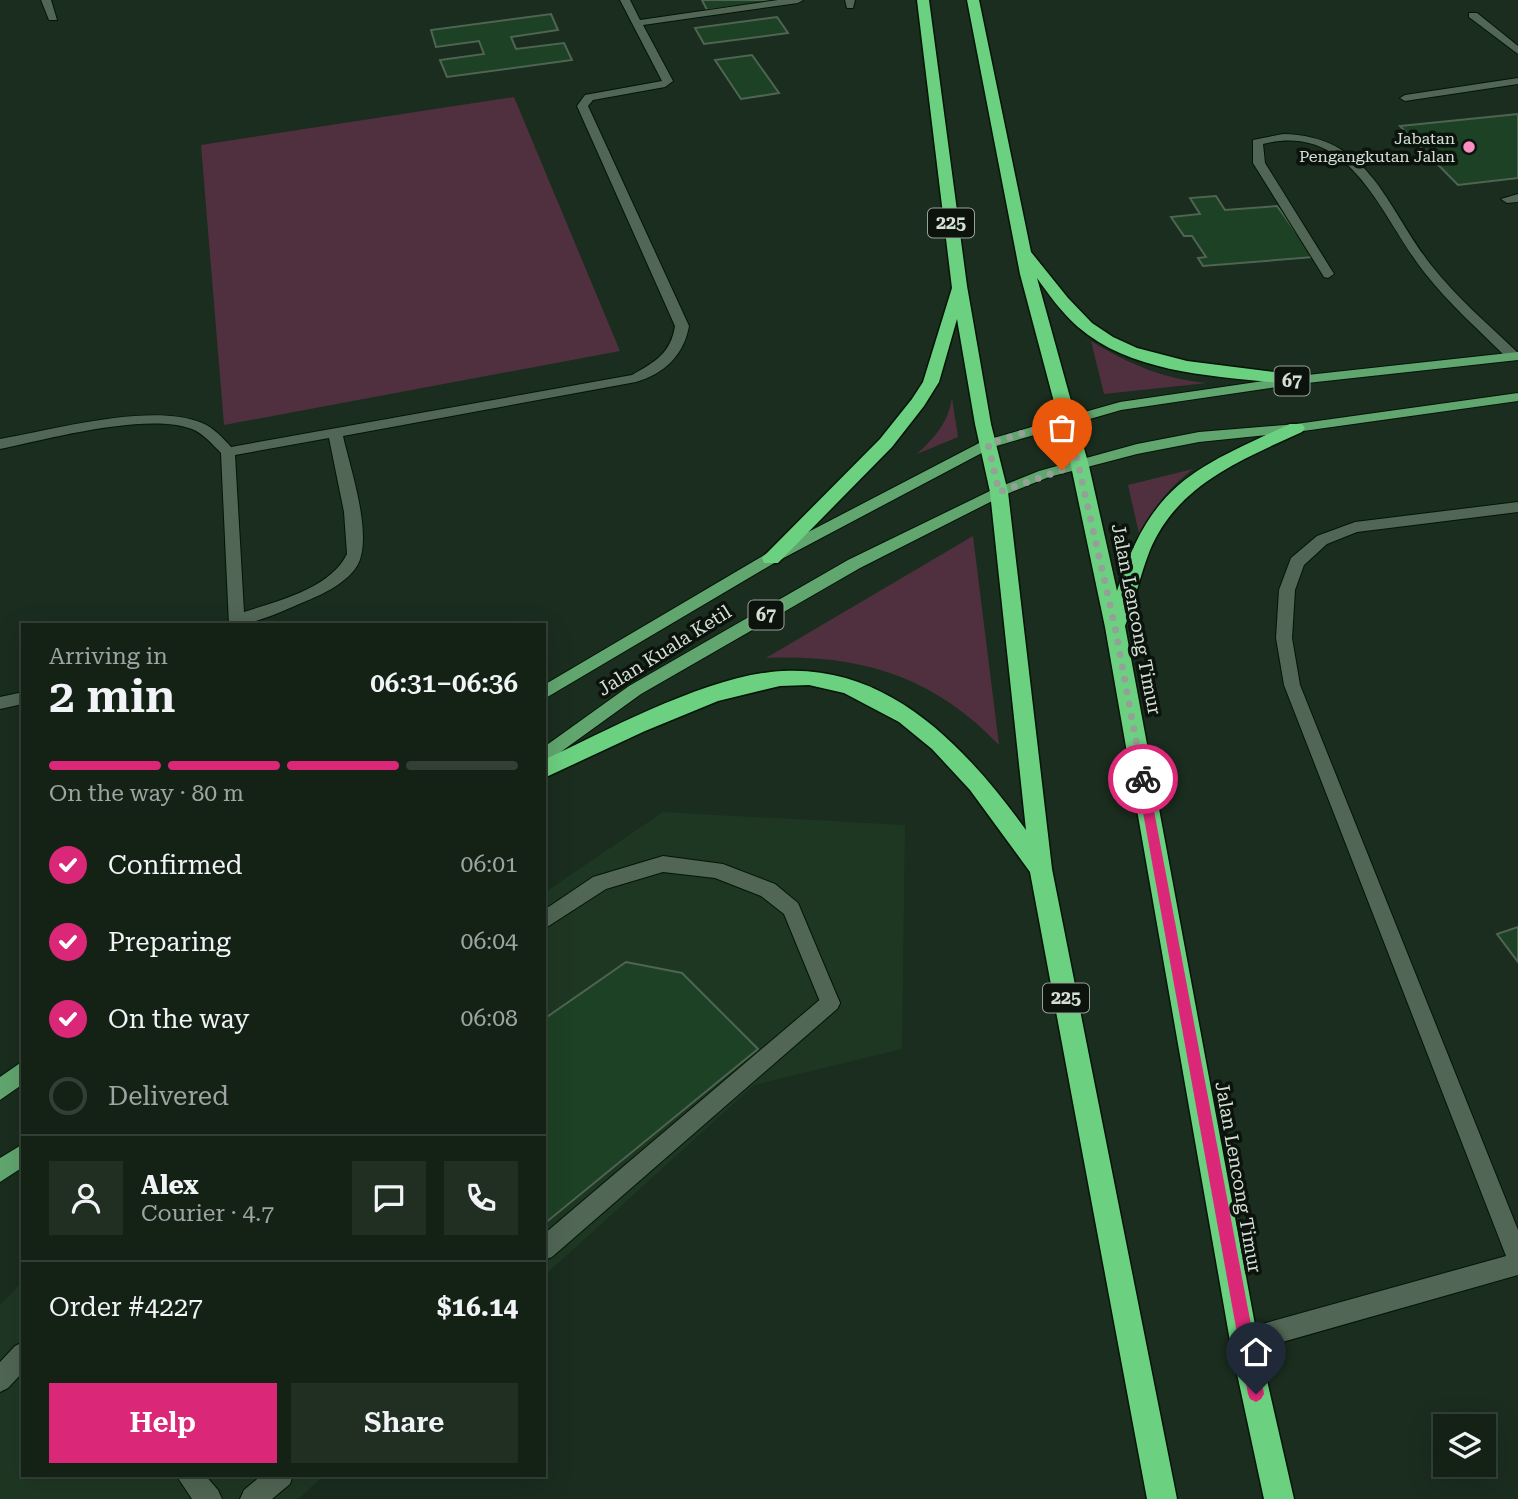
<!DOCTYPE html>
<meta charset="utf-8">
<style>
body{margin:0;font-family:"Roboto Serif",serif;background:#212f23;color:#f1f3f6;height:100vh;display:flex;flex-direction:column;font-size:26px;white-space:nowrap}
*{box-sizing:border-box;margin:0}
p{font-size:23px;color:#9da4a1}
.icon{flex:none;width:38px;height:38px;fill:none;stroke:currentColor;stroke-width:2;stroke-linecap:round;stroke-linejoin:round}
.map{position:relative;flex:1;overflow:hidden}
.drawer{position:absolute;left:21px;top:623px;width:525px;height:854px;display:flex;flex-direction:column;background:#142216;border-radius:0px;box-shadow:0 7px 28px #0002,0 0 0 2px #333f35}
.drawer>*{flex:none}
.controls{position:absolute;left:1433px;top:1414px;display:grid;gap:14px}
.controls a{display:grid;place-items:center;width:63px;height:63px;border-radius:0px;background:#142216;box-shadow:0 7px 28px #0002,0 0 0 2px #333f35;font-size:35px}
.pin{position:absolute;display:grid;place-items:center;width:60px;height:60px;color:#fff;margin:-72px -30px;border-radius:50% 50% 50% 0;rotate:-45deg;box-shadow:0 0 7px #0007}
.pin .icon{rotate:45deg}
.courier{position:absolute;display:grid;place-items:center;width:70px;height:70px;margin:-35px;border:5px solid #db2777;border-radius:50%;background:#fff;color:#222;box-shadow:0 2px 9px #0007}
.head em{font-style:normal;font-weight:600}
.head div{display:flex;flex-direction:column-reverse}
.head{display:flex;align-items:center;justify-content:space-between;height:119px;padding:0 28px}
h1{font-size:46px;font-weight:600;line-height:52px}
.bar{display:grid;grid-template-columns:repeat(4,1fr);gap:10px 7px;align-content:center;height:84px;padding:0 28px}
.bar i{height:9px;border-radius:5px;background:#333f35}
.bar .active{background:#db2777}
.bar p{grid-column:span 4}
.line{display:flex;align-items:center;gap:18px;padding:0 28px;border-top:2px solid #333f35}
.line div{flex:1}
.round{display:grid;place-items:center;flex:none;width:74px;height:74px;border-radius:0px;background:#212f23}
ol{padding:0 28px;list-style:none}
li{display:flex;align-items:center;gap:21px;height:77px}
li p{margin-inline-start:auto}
li .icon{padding:7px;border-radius:50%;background:#db2777;color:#fff;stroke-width:4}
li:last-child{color:#9da4a1}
li i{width:38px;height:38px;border:4px solid #333f35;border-radius:50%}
.primary-button{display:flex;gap:14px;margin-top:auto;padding:14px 28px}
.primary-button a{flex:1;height:80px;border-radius:0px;background:#db2777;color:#fff;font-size:28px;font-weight:600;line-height:80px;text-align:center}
.primary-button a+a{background:#212f23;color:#f1f3f6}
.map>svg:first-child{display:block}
.built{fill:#1e3723}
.green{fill:#50303f}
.building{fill:#1d4125;stroke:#4f6452;stroke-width:2}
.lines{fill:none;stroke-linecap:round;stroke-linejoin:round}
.lane-casing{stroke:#041507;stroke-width:2}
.street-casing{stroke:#041507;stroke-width:2}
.primary-casing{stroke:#041507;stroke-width:2}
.highway-casing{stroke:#041507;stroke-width:3}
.lane{fill:#516654;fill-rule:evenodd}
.street{fill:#516654;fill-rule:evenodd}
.primary{fill:#61a66f;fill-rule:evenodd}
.highway{fill:#6cd081;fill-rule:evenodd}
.route{fill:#db2777}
.done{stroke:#93a196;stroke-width:7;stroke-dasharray:0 12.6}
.poi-dot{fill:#fc8fc2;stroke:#0b130c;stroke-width:2.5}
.labels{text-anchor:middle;stroke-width:7;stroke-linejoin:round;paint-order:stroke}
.far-poi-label{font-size:16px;fill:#d4e0d6;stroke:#0b130c;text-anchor:end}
.shield{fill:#0b130c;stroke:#98a299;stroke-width:2}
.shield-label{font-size:18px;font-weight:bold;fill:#d4e0d6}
.street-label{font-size:19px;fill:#d4e0d6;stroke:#0b130c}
</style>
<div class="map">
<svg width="1518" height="1499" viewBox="0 0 1518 1499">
<rect width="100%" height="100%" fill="#1a2d1e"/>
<g class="built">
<polygon points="663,812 905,825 902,1049 754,1085 544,1276 544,893"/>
<polygon points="23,1281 23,1475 325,1475 298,1499 0,1499 0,1305"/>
</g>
<g class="green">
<polygon points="514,97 620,351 224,425 201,145"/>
<path d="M1091,341C1129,364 1163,379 1207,383L1104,394Z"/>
<path d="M952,398L958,437L917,454C935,437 948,423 952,398Z"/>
<path d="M1193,469C1168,489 1151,508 1140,538L1128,485Z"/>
<path d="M973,536L999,745C933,676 860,654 766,658Z"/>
</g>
<g class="building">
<polygon points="702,0 789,0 707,10"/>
<polygon points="551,14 558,30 511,37 516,49 564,43 572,60 447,77 440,60 484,54 479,41 436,47 431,30"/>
<polygon points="777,17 788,33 704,44 695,28"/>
<polygon points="752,55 779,93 741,99 715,60"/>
<polygon points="1518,114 1518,178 1458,185 1400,126"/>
<polygon points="1216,196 1225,210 1277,206 1314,257 1203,266 1198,258 1206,257 1192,236 1184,236 1171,217 1200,214 1190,198"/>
<polygon points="1518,927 1518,962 1497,934"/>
<polygon points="626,962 682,973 758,1049 544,1224 544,1019"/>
</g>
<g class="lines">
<g class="lane-casing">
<g id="lane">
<polygon points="41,0 51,0 57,20 49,20"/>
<path d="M620,0H630L640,20L778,0H803L798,3L643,25L673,81L665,87L593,100L588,106L689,326C684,355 664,374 636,382L343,436C350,468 374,537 357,566C345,585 319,596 299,604C277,614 252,625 229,625L221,453C212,444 204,434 192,429C147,412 48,439 0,449V439C53,430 152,402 202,423C214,428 223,438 231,447L632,375C655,362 671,353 675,326L577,106L585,95L662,81ZM329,438L344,512L347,554C331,588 278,601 244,612L235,455Z"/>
<polygon points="845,0 855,0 853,8 847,8"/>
<polygon points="1469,13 1477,13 1518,46 1518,54 1469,17"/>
<polygon points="1518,78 1518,84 1405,101 1400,98 1405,95"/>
<path d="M1283,134C1371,136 1385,206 1431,265C1457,298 1489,325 1518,353V360H1509C1480,331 1449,304 1424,272C1380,216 1352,121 1263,144L1265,163L1334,274L1328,278L1324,277L1253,163V140Z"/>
<polygon points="1518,194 1518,202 1507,203 1501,199"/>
<polygon points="23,692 23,704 0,709 0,697"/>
<polygon points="830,994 837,997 840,1003 837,1009 552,1257 544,1260 544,1234 823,997"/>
<polygon points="176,1475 205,1475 218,1490 222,1499 192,1499"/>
<polygon points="262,1475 293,1475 290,1484 272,1499 240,1499 244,1490"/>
</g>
</g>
<g class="street-casing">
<g id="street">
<polygon points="1518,502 1518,512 1357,532 1327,544 1304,565 1295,590 1292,638 1300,685 1518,1230 1518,1275 1244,1353 1236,1349 1232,1341 1236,1333 1244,1329 1506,1256 1284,685 1276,638 1279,590 1291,558 1317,536 1355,522"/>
<polygon points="663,856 723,864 775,884 798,903 840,1003 837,1009 830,1012 823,1009 784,914 761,896 715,878 663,872 606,889 544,929 544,910 593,877"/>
<polygon points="23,1342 23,1372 8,1388 0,1392 0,1362 15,1346"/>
</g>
</g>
<g class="primary-casing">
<g id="primary">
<polygon points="1518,352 1518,360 1298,384 1121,410 993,447 776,562 544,699 544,685 766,554 983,441 1120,402 1298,376"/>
<polygon points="1518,393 1518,401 1296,432 1199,442 1137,454 1049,477 1004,495 860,568 641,694 544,764 544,747 629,686 848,560 994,489 1039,471 1137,444 1199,432 1296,424"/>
<polygon points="23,1061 23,1084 0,1100 0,1077"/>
<polygon points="23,1144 23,1167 0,1182 0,1158"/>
</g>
</g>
<g class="highway-casing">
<g id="highway">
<path d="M917,0H929L967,286L991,424L1008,492L1052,869L1177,1499H1147L1030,872L970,790L932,749L899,722L844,693L809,685L780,686L718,701L645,731L544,778V760C610,729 711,674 783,671C891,665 968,750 1026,830L990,492L975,424L957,319L939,382L924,406L892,447L778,563H764L762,558L880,439L912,399L923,382L952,288Z"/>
<path d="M967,0H979L1031,252L1068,298L1092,323L1113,337L1137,348L1187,361L1298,375L1306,380L1298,385C1226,376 1136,377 1078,327C1062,313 1049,295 1037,278L1089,466L1117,591C1151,483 1195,468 1290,424H1302L1305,428L1302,432C1241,460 1178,484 1150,550C1140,575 1135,601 1125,626L1258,1341L1294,1499H1264L1230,1341L1105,627L1071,466L1020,274Z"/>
</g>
</g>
<use href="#lane" class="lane"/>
<use href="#street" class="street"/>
<use href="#primary" class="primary"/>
<use href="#highway" class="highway"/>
</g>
<polygon class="route" points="1143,774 1148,779 1264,1394 1261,1399 1256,1402 1250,1399 1248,1394 1137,779"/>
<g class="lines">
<polyline class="done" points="1062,470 999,492 988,444 1068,419 1115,627 1143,779"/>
</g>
<circle class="poi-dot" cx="1469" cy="147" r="7"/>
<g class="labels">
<g class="far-poi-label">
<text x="1455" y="144">Jabatan<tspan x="1455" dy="18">Pengangkutan Jalan</tspan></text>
</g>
<g class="shield">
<rect x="928" y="208.5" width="46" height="29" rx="5"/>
<rect x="1274.5" y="366.5" width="35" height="29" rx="5"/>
<rect x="748.5" y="600.5" width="35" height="29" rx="5"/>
<rect x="1043" y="983.5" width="46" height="29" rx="5"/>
</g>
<g class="shield-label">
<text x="951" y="229">225</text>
<text x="1292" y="387">67</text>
<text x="766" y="621">67</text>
<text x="1066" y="1004">225</text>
</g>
<g class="street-label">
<text transform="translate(1137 619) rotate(79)" y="7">Jalan Lencong Timur</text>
<text transform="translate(664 650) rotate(-32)" y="7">Jalan Kuala Ketil</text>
<text transform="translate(1239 1177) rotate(80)" y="7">Jalan Lencong Timur</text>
</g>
</g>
</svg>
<div class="controls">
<a><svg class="icon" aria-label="layers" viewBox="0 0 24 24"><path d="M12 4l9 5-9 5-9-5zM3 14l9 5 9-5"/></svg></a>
</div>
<div class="pin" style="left:1062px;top:470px;background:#ea580c"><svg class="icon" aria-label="bag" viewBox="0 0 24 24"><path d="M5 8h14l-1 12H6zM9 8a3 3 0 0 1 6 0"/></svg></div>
<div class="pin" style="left:1256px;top:1394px;background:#1f2937"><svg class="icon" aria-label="home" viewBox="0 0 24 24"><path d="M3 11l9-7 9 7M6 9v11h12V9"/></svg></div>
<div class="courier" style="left:1143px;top:779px"><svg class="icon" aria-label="bike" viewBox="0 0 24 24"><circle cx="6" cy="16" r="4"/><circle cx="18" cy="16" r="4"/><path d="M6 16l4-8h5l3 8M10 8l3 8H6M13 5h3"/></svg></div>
<section class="drawer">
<div class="head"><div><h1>2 min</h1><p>Arriving in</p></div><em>06:31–06:36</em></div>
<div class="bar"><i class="active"></i><i class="active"></i><i class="active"></i><i></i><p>On the way · 80 m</p></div>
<ol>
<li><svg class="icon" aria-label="check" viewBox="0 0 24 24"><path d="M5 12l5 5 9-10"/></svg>Confirmed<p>06:01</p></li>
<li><svg class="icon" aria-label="check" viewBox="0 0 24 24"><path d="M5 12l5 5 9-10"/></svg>Preparing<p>06:04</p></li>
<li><svg class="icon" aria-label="check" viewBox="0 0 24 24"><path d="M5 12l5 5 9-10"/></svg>On the way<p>06:08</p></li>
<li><i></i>Delivered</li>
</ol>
<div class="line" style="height:126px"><a class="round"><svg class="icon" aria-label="person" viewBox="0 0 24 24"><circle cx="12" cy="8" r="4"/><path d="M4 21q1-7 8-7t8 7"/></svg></a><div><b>Alex</b><p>Courier · 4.7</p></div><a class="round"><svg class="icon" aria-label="chat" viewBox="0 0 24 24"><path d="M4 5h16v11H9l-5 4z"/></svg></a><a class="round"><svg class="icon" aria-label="phone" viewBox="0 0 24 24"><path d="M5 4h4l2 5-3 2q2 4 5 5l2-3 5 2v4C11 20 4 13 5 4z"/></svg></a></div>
<div class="line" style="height:91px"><div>Order #4227</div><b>$16.14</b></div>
<div class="primary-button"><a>Help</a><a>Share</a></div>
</section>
</div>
